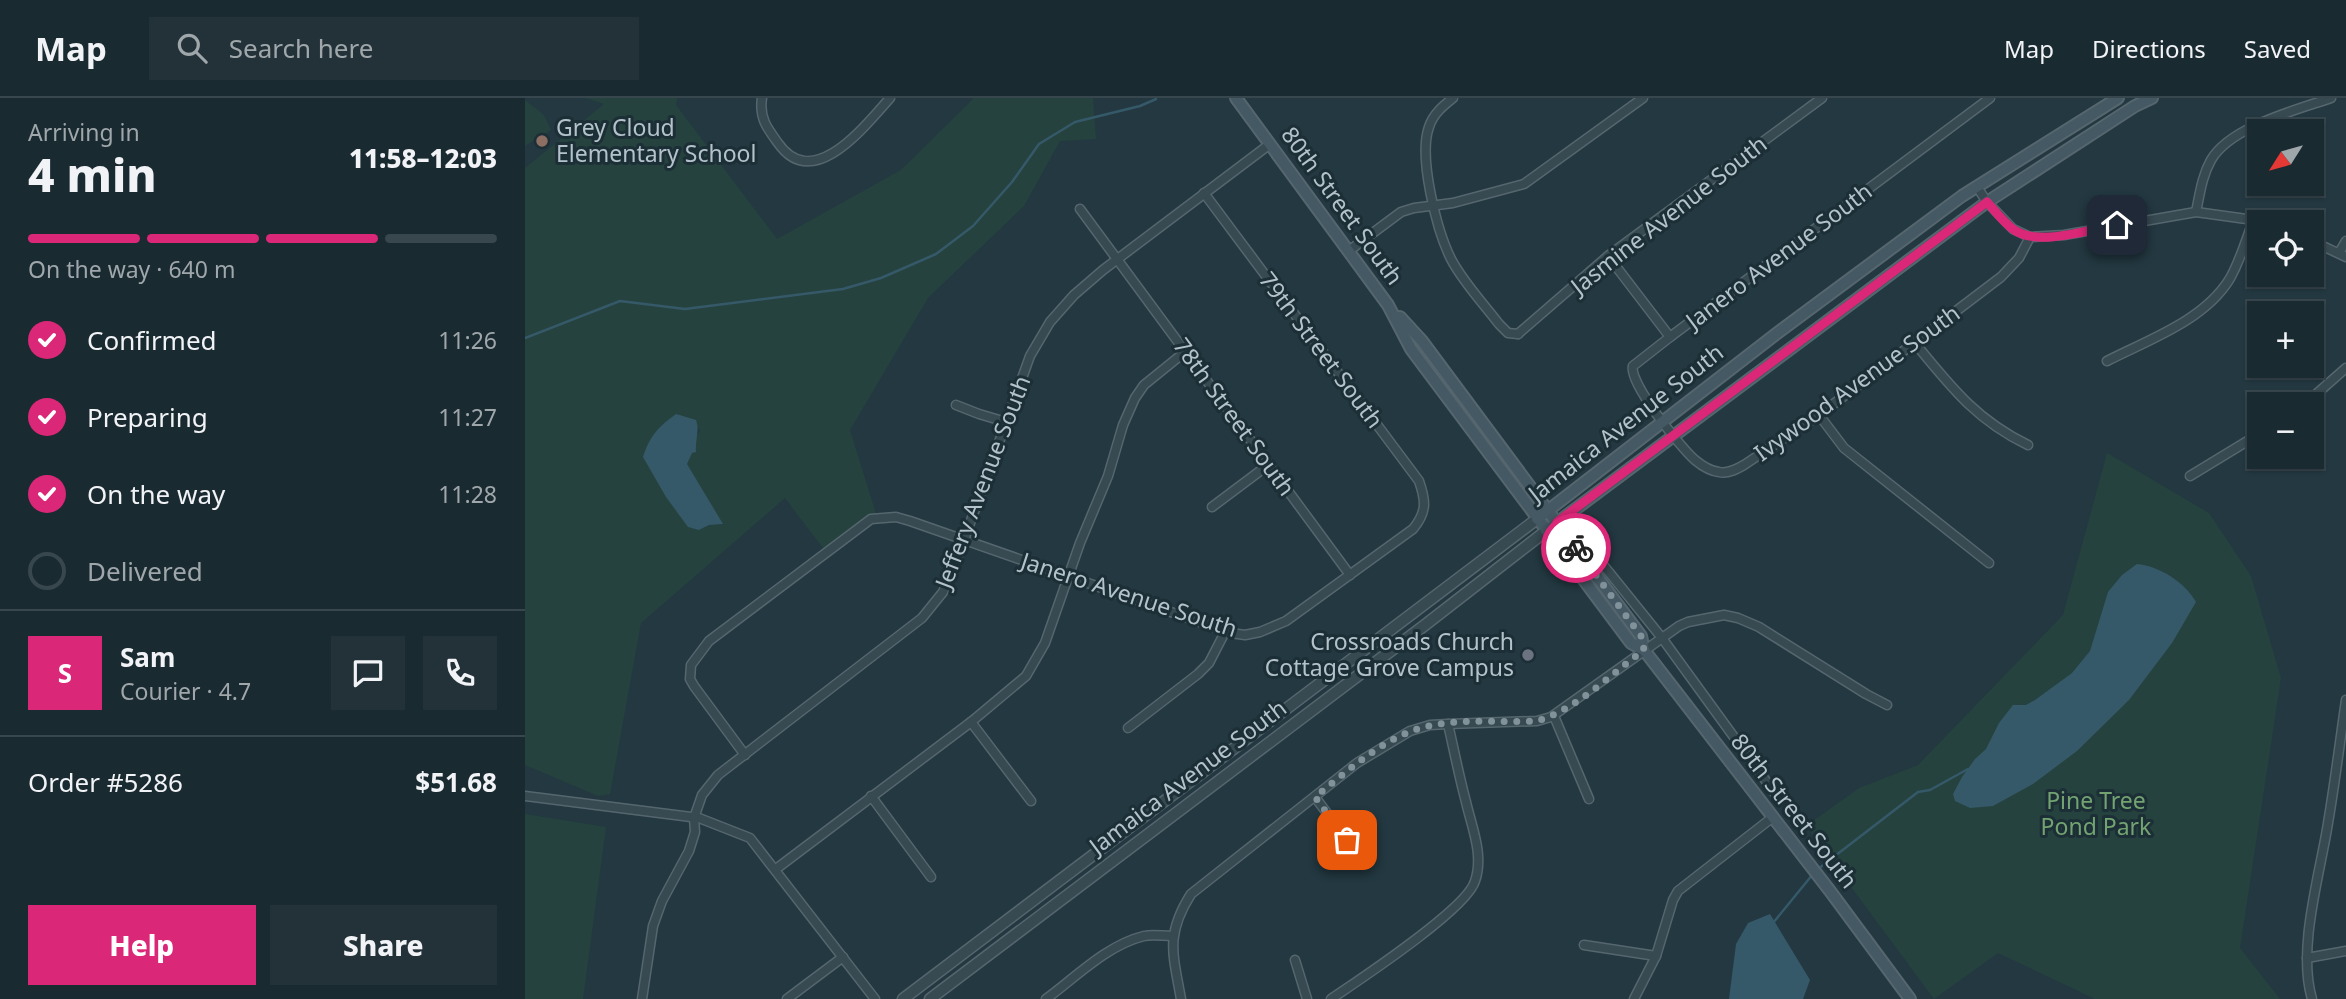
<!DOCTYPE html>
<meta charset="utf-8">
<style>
body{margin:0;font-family:"Noto Sans",sans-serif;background:#233239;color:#f1f3f6;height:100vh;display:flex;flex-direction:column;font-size:26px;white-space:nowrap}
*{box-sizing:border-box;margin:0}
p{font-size:23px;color:#9fa7ab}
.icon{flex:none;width:38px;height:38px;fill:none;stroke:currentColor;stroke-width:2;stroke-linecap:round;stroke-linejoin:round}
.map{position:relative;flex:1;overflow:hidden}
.details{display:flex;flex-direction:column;background:#1a2a31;width:525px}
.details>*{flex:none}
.needle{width:46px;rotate:233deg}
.tools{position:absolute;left:1722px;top:21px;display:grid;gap:14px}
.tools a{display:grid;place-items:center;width:77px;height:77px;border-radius:0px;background:#1a2a31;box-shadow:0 2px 5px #0004,0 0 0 2px #38464d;font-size:35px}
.pin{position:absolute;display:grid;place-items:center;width:60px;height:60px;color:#fff;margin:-30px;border-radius:14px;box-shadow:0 4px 10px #0006}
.courier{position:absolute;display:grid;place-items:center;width:70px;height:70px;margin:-35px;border:5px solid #db2777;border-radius:50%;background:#fff;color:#222;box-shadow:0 2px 9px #0007}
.summary em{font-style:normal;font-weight:800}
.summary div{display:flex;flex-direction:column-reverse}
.summary{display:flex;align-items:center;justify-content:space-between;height:119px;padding:0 28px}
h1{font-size:46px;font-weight:800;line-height:52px}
.bar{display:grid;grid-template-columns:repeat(4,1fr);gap:10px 7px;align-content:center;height:84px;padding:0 28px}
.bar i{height:9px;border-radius:5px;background:#38464d}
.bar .current{background:#db2777}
.bar p{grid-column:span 4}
.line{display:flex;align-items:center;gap:18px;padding:0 28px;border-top:2px solid #38464d}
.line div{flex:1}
.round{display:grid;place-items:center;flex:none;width:74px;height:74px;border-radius:0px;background:#233239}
ol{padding:0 28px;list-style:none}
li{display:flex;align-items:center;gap:21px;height:77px}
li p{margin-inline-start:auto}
li .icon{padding:7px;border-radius:50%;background:#db2777;color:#fff;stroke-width:4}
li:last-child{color:#9fa7ab}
li i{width:38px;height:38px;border:4px solid #38464d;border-radius:50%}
.primary-button{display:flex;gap:14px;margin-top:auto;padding:14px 28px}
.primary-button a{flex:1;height:80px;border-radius:0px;background:#db2777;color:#fff;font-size:28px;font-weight:800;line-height:80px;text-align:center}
.primary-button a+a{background:#233239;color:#f1f3f6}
header{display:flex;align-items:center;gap:42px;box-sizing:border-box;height:98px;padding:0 35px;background:#1a2a31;border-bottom:2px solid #38464d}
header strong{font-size:33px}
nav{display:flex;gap:38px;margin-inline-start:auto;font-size:24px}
.search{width:490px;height:63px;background:#233239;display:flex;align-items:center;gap:18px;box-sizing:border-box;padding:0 24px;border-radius:0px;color:#9fa7ab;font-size:26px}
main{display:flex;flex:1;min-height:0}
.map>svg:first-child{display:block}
.green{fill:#25423e;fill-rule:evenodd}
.water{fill:#355969}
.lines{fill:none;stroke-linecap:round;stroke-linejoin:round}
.stream{stroke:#355969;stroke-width:2.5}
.minor-casing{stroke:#55666e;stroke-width:11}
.tertiary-casing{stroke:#55666e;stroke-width:13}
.secondary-casing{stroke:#55666e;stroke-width:14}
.minor{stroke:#374951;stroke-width:8}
.tertiary{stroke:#374951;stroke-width:10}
.secondary{stroke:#455964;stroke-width:10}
.done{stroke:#81929b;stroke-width:7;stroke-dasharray:0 12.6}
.route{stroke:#db2777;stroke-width:9}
.education-dot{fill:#8d6e63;stroke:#1c2e36;stroke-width:2.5}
.worship-dot{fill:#6b7280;stroke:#1c2e36;stroke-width:2.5}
.labels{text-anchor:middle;stroke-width:6;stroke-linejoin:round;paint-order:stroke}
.poi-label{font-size:23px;fill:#b4c3cb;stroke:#1c2e36;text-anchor:start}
.street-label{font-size:23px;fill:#b4c3cb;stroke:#1c2e36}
.park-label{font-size:23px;fill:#72a370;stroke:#1c2e36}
</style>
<header>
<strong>Map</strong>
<div class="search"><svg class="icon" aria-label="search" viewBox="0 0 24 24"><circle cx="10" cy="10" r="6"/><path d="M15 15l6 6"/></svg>Search here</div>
<nav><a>Map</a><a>Directions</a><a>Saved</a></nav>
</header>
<main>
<section class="details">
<div class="summary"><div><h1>4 min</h1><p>Arriving in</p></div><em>11:58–12:03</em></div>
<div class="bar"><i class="current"></i><i class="current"></i><i class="current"></i><i></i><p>On the way · 640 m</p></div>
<ol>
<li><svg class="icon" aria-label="check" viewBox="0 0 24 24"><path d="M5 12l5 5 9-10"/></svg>Confirmed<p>11:26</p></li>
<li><svg class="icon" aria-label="check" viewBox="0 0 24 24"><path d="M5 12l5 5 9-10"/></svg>Preparing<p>11:27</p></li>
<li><svg class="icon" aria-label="check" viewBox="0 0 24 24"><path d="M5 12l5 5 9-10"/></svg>On the way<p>11:28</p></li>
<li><i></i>Delivered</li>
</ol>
<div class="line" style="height:126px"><b class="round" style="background:#db2777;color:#fff">S</b><div><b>Sam</b><p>Courier · 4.7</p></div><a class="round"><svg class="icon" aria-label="chat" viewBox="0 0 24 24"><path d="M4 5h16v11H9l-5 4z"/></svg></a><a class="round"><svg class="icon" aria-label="phone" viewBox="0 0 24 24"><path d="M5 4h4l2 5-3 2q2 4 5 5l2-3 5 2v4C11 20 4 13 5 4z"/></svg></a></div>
<div class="line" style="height:91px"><div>Order #5286</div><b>$51.68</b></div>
<div class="primary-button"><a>Help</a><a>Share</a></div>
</section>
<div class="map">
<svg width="1821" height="901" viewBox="0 0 1821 901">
<rect width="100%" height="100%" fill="#233841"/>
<g class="green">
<path d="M61,0H152L151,7L252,141L376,72L449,0H568L571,41L535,43L499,108L403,200L325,332L352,419L301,454L260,400L116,525L85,696L73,698L0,667V70L79,6ZM151,316L175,332L161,365L197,426L184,427L174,432Z"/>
<polygon points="0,2 18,16 26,32 0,48"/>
<polygon points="1582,355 1684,415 1726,478 1756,580 1715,850 1755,901 1570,901 1473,855 1409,901 1281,728 1334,690 1393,667 1538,517"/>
<polygon points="0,716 81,729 58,901 0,901"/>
</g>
<g class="water">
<path d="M151,316L171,322C175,334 170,341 171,354L167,355L162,366L198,426L184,427L174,432L163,429L141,399L118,359C125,338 133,329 151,316Z"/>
<path d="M1612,466C1634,468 1660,484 1671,504L1647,545L1604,602L1552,653L1508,686L1468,708L1445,710L1430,703L1428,696L1437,679L1450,661L1461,651L1474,625L1488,607H1501L1510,602L1547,575L1565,553L1583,494L1597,477Z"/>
<polygon points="1245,816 1285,882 1278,901 1204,901 1211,846 1223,825"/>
</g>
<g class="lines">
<g class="stream">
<polyline points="0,240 95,203 160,211 318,191 356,180 411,156 448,128 487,84 514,46 550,24 615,8 631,1"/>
<polyline points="1293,771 1393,694 1405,692 1443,671"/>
<polyline points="1248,825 1288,776"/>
</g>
<g class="minor-casing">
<g id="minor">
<path d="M237,0C234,20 242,30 253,45C288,95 339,29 365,0"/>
<path d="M928,0C918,8 908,16 904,29C893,59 912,133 926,161C938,184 958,205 974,226L983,235L993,236"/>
<path d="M1465,0L1145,239L1108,268C1103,284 1156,350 1170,362C1176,367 1185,373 1194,374C1203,376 1212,371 1219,367L1294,317L1476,179L1494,160L1505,139"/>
<polyline points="1452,89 1462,104 1488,131 1505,139 1539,137 1671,114 1743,124"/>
<polyline points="555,111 825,477"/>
<path d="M1671,114C1675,95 1677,78 1686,62C1705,29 1771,12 1806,0"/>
<polyline points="1787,143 1821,159"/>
<polyline points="825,152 876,114 889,110 928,105 999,86 1118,0"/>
<polyline points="1814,155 1821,143"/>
<polyline points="1083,158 1145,239"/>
<polyline points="993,236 1083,158 1297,0"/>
<path d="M1389,244C1425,288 1451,322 1503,347"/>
<path d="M1582,263C1623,242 1678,223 1704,182C1715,164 1721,141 1729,121"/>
<polyline points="1780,306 1821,270"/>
<polyline points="431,307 454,316 481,324"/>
<polyline points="1294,317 1319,350 1464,465"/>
<polyline points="1665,378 1734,336"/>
<polyline points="687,409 743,367"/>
<polyline points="1050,432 1137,540 1254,701"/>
<polyline points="1029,618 1064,701"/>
<polyline points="446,624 506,703"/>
<polyline points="603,630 673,576 684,565 700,534"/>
<path d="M220,657L169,588L165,581L166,567L184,543L346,421L371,419L385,423L706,535L720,537L735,534L761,523L888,431C902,414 901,403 894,383L679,95"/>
<polyline points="0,698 174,720 225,740 350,901"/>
<polyline points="346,698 406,779"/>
<polyline points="790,699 822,742"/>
<polyline points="251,771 446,624 501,578 520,545 555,445 583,378 598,327 610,300 619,287 661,253"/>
<polyline points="1059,847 1131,858"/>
<polyline points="1782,860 1821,853"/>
<polyline points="770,862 782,901"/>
<polyline points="117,901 128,828 137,803 164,753 170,734 169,720 177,697 193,677 397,520 418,494 435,453 505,258 525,224 549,197 578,172 745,46"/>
<polyline points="262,901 318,859"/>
<path d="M521,901C551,879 582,847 619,838C628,836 638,838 647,838"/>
<path d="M656,901C648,856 640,837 666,796L832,665L885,633L905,627L923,626L1012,623L1026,619L1154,528L1163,524L1199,517L1213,520L1234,529L1341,596L1362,607"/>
<path d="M806,901C834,882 942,811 950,783C959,757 947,730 941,704C934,678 929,652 923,626"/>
<polyline points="1109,901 1131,858 1148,802 1153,793 1248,719"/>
<path d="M1787,901C1772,851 1795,776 1803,725C1810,684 1815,643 1821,602"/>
</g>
</g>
<g class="tertiary-casing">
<g id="tertiary">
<polyline points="378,901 1012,421"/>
<polyline points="405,901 900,527 1021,433"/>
</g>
</g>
<g class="secondary-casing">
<g id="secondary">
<polyline points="711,0 863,207 886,251 1106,545 1119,552 1305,793 1385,901"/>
<polyline points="875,219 897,243 1116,538 1119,552"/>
<polyline points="1012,421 1251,236 1437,98 1593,0"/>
<polyline points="1021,433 1462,104 1610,8 1627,0"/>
</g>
</g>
<use href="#minor" class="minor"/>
<use href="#tertiary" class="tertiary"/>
<use href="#secondary" class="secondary"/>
</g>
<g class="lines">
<path class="done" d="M822,742L790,699C824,672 861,637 904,628C939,620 977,625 1012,623C1052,611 1086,576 1119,552L1116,538L1051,450"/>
<path class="route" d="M1051,450L1032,424L1462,104C1470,113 1479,125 1489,132C1514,149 1564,131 1592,127"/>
</g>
<circle class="education-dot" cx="17" cy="43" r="7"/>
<circle class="worship-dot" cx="1003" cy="557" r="7"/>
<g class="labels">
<g class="poi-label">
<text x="31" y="38">Grey Cloud<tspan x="31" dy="26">Elementary School</tspan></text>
<text x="989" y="552" text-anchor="end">Crossroads Church<tspan x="989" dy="26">Cottage Grove Campus</tspan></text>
</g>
<g class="street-label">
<text transform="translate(817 108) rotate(54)" y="8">80th Street South</text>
<text transform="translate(1144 117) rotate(-38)" y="8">Jasmine Avenue South</text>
<text transform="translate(1254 158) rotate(-37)" y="8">Janero Avenue South</text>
<text transform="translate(796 252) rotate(53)" y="8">79th Street South</text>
<text transform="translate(1332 285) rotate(-36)" y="8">Ivywood Avenue South</text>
<text transform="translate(709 319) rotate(54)" y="8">78th Street South</text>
<text transform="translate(1101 325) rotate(-38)" y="8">Jamaica Avenue South</text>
<text transform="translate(458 384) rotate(-69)" y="8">Jeffery Avenue South</text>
<text transform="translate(604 497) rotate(18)" y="8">Janero Avenue South</text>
<text transform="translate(663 679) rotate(-37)" y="8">Jamaica Avenue South</text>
<text transform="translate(1269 713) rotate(52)" y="8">80th Street South</text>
</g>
<g class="park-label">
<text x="1571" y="711">Pine Tree<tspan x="1571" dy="26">Pond Park</tspan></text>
</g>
</g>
</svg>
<div class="tools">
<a><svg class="needle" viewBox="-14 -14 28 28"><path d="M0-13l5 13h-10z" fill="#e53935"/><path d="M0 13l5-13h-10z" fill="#9fa7ab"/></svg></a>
<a><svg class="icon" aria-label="locate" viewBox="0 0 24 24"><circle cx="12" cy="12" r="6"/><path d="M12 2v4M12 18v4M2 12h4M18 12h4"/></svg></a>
<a>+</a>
<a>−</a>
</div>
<div class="pin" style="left:822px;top:742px;background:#ea580c"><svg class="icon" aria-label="bag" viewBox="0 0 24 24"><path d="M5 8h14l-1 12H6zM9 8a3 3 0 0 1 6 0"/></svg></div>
<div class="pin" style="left:1592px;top:127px;background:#1f2937"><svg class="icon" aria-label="home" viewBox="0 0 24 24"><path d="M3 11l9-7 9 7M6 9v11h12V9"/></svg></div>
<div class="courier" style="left:1051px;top:450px"><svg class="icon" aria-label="bike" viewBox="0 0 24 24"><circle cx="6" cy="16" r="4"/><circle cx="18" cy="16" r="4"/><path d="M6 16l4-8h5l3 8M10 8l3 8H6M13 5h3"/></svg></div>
</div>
</main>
